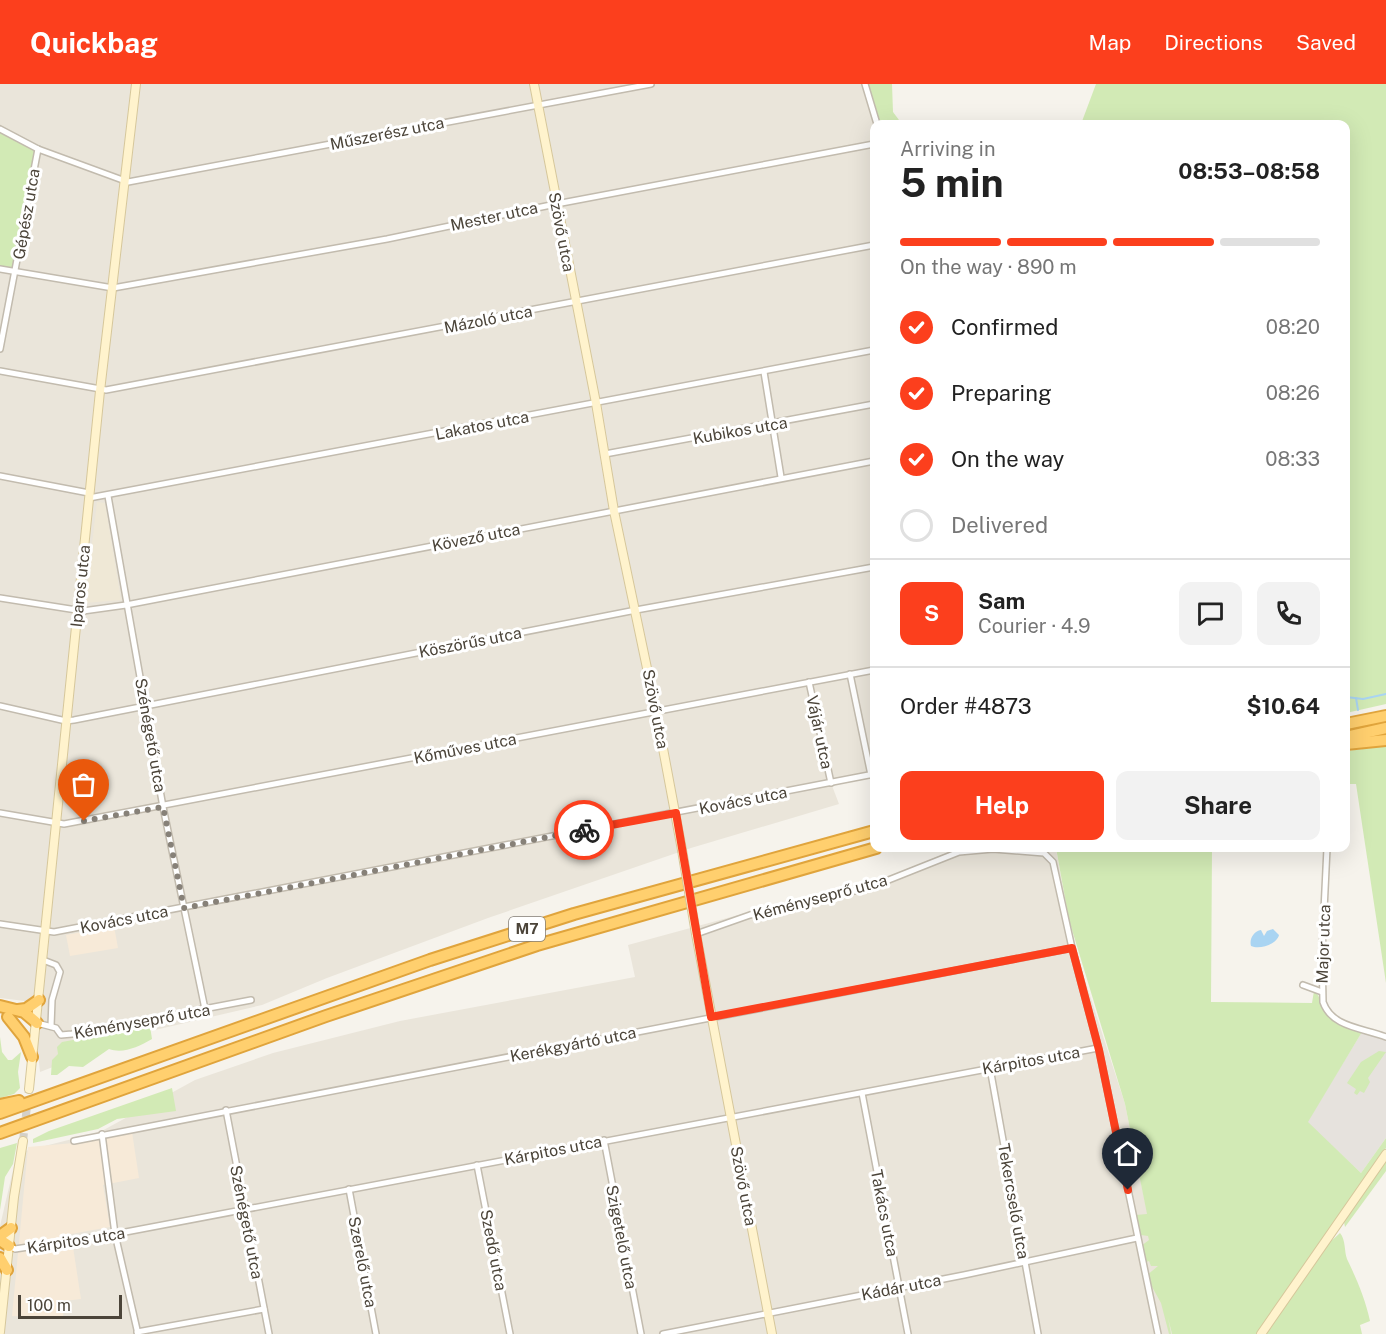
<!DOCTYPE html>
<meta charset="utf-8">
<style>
body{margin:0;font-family:"Public Sans",sans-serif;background:#f2f2f2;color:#222;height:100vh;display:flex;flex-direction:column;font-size:22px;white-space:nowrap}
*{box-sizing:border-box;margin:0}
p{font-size:20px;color:#767676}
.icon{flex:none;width:33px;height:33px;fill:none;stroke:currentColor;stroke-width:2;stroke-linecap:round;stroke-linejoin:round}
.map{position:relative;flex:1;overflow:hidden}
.sheet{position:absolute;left:870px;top:36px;width:480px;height:732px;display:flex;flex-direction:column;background:#fff;border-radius:12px;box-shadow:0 6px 24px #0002}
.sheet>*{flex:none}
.scale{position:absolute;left:18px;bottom:15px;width:104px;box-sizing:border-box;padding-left:6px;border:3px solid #4b4439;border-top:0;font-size:16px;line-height:21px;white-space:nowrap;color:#4b4439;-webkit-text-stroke:4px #fff;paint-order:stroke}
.pin{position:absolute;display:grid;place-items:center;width:51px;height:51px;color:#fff;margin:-62px -26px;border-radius:50% 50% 50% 0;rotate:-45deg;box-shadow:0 0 6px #0007}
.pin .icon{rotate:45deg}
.courier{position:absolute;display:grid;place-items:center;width:60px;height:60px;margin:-30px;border:4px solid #fc3f1d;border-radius:50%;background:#fff;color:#222;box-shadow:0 2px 8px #0007}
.headline em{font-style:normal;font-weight:700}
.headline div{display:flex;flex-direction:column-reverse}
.headline{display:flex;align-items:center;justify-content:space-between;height:102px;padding:0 30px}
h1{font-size:39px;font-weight:700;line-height:45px}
.bar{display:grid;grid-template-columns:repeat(4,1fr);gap:9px 6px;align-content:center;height:72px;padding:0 30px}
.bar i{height:8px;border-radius:4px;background:#e0e0e0}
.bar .selected{background:#fc3f1d}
.bar p{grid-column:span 4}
.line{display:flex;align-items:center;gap:15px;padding:0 30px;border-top:2px solid #e0e0e0}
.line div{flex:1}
.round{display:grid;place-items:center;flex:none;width:63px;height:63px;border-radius:12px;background:#f2f2f2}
ol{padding:0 30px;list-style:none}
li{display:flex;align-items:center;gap:18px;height:66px}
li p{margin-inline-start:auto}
li .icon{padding:6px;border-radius:50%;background:#fc3f1d;color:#fff;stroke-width:4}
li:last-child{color:#767676}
li i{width:33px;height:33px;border:3px solid #e0e0e0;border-radius:50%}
.cta{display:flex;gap:12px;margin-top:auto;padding:12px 30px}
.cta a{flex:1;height:69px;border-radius:12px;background:#fc3f1d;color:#fff;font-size:24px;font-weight:700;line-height:69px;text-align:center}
.cta a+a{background:#f2f2f2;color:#222}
header{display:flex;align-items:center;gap:36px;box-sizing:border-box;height:84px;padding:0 30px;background:#fc3f1d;color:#fff}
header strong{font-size:28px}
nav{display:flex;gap:33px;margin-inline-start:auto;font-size:21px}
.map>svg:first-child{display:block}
.residential{fill:#eae5da}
.commercial{fill:#f7ead8}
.industrial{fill:#e6e2dd}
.education{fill:#efe8d6}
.green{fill:#d2eab5}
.water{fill:#a9d4f2}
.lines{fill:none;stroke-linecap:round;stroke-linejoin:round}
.stream{stroke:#a9d4f2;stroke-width:2}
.secondary-tunnel{stroke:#d4d0c8;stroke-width:8;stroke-dasharray:8 4;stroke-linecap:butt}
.street-casing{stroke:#c2bbae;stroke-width:8}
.secondary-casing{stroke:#d6c79b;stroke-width:10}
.highway-casing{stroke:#e0a43c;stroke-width:14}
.street{stroke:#fff;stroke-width:5}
.secondary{stroke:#fff3cd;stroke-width:8}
.highway{stroke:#ffcf6e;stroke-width:10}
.secondary-bridge-casing{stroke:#d6c79b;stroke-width:10;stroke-linecap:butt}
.secondary-bridge{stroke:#fff3cd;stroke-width:8}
.done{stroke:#878178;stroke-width:6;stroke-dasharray:0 10.8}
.route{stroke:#fc3f1d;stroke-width:8}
.labels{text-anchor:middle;stroke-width:6;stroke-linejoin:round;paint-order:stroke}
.shield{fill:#fff;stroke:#817c74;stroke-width:1.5}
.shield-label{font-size:15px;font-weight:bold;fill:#4b4439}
.street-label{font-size:16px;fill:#4b4439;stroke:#fff}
</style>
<header>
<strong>Quickbag</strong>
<nav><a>Map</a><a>Directions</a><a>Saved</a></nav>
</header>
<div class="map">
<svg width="1386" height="1250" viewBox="0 0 1386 1250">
<rect width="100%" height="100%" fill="#f6f3ec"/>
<g class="residential">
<polygon points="0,0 865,0 874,40 874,690 831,699 839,720 691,764 488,834 327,894 262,921 138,950 40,988 33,918 0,914"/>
<polygon points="973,764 1056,765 1069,836 1083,890 1125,1020 1172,1250 0,1250 0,1142 17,1069 100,1048 195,996 273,969 400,937 635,893 628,861 790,817 872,799 949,768"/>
</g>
<g class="commercial">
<polygon points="114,842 118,864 70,872 66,851"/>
<polygon points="132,1048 139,1094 103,1101 110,1143 71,1150 81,1215 64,1217 63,1235 12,1232 28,1063 74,1059"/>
</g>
<polygon class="industrial" points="1362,948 1386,957 1386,1054 1361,1089 1307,1038"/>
<polygon class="education" points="97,418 105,419 121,516 85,519"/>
<g class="green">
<polygon points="865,0 892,0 893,28 902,40 877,40"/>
<polygon points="1096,0 1386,0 1386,620 1346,629 1346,40 1081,40"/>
<polygon points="0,49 35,67 13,185 0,182"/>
<polygon points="1386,662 1386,899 1356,700 1346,700 1346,667"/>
<path d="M1056,764H1212L1211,918L1312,919L1314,907C1321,912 1319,918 1323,925C1330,938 1349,943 1362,948L1308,1038L1361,1089L1386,1054V1064L1257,1250H1172L1168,1234L1171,1250H1169L1161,1219L1146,1192L1158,1182H1151L1149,1177L1144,1179L1141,1162L1149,1156L1148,1152L1141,1151L1136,1131L1147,1130L1125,1020L1069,836Z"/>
<path d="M150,942L152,955C138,963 123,970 109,965L83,983L69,982L57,991H51L52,976L58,970L57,963L62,958Z"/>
<polygon points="0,953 2,968 8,976 12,976 21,968 18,988 20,1004 14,1010 0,1014"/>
<polygon points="1379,967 1386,968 1368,994 1370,998 1364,1009 1360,1007 1357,1011 1354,1009 1356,1005 1347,999 1361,978"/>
<polygon points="172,1004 176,1027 117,1035 98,1045 33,1059 33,1055 49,1047"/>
<polygon points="17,1059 13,1080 5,1093 0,1126 0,1064"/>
<polygon points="1386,1075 1386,1087 1345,1143 1344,1138 1346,1133"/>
<path d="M1340,1149C1346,1156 1344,1167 1347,1175C1357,1196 1365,1214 1370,1237L1360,1241L1362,1250H1265L1328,1160Z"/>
</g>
<path class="water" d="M1273,845L1279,851C1277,860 1260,866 1251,862C1249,855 1254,847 1261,846L1264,852L1267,847Z"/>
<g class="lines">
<g class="stream">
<polyline points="1346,613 1363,615 1386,610"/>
<polyline points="1356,614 1358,626"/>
</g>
<polyline class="secondary-tunnel" points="23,1057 29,1005"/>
<g class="street-casing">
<g id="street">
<polyline points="865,0 877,40"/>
<polyline points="0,45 38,65 128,98 651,0"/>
<polyline points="0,185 113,204 387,155 551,121 874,60"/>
<polyline points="0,265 38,65"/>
<polyline points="0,287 106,306 874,161"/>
<polyline points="764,288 781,393"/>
<polyline points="605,370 874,320"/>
<polyline points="0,392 89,409"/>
<polyline points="108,412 163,723 205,925"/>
<polyline points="89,414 874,266"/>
<polyline points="0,514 83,527 126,521 874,377"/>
<polyline points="850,590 871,691"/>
<polyline points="809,598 831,699"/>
<polyline points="0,622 66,637 74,636 636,526 874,483"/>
<polyline points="0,729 64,740 874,586"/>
<path d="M1327,764L1322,868L1323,918C1332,944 1364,944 1386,953"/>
<polyline points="0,840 54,848 874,690"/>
<polyline points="696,850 750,831 871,803 959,768 993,765 1044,769 1053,778 1072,864 1099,966 1158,1250"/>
<polyline points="43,876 56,881 60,888 52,916 51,942"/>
<polyline points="1303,901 1322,908"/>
<polyline points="37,939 56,944 61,951 72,950 251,916"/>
<polyline points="990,984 1038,1250"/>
<polyline points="862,1009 908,1250"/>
<polyline points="226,1026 269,1250"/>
<polyline points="102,1050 115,1150 138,1250"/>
<polyline points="604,1056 641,1250"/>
<polyline points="74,1057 1072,864"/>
<polyline points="477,1081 510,1250"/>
<polyline points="349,1105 376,1250"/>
<polyline points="9,1162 15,1165 115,1150 1098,964"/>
<polyline points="137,1248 264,1225"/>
<polyline points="663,1250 964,1191 1137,1154"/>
</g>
</g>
<g class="secondary-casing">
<g id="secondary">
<polyline points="534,0 596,319 614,427 656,627 682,766"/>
<polyline points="696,850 772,1250"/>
<polyline points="29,1005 100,307 136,0"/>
<polyline points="0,1248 14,1113 23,1057"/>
<polyline points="1261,1250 1386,1070"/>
</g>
</g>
<g class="highway-casing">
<g id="highway">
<polyline points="1346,640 1386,632"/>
<polyline points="1346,653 1386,644"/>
<polyline points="1346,660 1386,656"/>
<polyline points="0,922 24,928 37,939"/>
<polyline points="18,926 26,925 39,916"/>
<polyline points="8,933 24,953 32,973"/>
<polyline points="0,1021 19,1017"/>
<polyline points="0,1029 430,876 574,830 874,747"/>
<polyline points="0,1049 326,932 537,861 876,764"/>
<polyline points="0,1152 11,1144"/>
<polyline points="0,1156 9,1162"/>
<polyline points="0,1174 7,1186"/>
</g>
</g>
<use href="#street" class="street"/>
<use href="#secondary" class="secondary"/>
<use href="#highway" class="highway"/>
<g class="secondary-bridge-casing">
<polyline id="secondary-bridge" points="682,766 696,850"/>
</g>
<use href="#secondary-bridge" class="secondary-bridge"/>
</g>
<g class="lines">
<polyline class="done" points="84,737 163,723 184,824 584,746"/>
<polyline class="route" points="584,746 676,729 711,933 1072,864 1099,966 1128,1106"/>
</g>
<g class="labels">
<rect class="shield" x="509" y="833" width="36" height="24" rx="4.5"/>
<g class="shield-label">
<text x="527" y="850">M7</text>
</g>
<g class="street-label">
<text transform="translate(387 49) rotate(-11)" y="6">Műszerész utca</text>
<text transform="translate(26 130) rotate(-80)" y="6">Gépész utca</text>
<text transform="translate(494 132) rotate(-12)" y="6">Mester utca</text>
<text transform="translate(562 148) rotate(79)" y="6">Szövő utca</text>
<text transform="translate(488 235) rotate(-11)" y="6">Mázoló utca</text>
<text transform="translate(482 341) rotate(-11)" y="6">Lakatos utca</text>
<text transform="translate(740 346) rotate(-10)" y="6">Kubikos utca</text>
<text transform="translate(476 453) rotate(-11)" y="6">Kövező utca</text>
<text transform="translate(80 502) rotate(-84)" y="6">Iparos utca</text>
<text transform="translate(470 558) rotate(-11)" y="6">Köszörűs utca</text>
<text transform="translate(656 625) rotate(79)" y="6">Szövő utca</text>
<text transform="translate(820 648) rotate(78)" y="6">Vájár utca</text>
<text transform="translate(151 651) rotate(80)" y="6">Szénégető utca</text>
<text transform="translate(465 664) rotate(-11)" y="6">Kőműves utca</text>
<text transform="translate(743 716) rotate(-11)" y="6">Kovács utca</text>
<text transform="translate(820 813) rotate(-15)" y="6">Kéményseprő utca</text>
<text transform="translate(124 835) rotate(-11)" y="6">Kovács utca</text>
<text transform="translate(1323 860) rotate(-88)" y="6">Major utca</text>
<text transform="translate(142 937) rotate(-10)" y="6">Kéményseprő utca</text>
<text transform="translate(573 960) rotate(-11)" y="6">Kerékgyártó utca</text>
<text transform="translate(1031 976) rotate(-10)" y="6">Kárpitos utca</text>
<text transform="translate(553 1066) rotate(-11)" y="6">Kárpitos utca</text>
<text transform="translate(744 1102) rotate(79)" y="6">Szövő utca</text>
<text transform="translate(1014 1117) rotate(80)" y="6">Tekercselő utca</text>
<text transform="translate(885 1129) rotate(79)" y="6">Takács utca</text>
<text transform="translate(247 1138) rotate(79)" y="6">Szénégető utca</text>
<text transform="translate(622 1153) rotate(79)" y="6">Szigetelő utca</text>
<text transform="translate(76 1156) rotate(-9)" y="6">Kárpitos utca</text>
<text transform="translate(494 1166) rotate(79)" y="6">Szedő utca</text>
<text transform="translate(363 1178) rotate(79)" y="6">Szerelő utca</text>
<text transform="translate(901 1203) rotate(-11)" y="6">Kádár utca</text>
</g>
</g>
</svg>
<div class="scale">100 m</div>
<div class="pin" style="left:84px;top:737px;background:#ea580c"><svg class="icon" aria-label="bag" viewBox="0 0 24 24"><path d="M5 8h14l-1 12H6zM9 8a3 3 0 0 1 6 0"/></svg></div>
<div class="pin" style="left:1128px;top:1106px;background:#1f2937"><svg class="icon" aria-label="home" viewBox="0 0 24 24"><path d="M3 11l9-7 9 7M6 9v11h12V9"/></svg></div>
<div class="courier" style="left:584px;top:746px"><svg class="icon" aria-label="bike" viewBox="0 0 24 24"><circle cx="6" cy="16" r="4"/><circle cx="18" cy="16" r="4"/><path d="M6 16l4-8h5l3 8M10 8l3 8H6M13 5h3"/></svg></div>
<section class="sheet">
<div class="headline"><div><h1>5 min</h1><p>Arriving in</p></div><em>08:53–08:58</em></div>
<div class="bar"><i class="selected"></i><i class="selected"></i><i class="selected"></i><i></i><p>On the way · 890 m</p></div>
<ol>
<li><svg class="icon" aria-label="check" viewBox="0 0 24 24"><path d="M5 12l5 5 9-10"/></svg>Confirmed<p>08:20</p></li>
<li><svg class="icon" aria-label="check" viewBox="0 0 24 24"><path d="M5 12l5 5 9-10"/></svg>Preparing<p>08:26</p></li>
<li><svg class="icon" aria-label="check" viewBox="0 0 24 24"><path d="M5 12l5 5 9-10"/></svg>On the way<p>08:33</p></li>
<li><i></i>Delivered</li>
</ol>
<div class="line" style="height:108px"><b class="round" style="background:#fc3f1d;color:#fff">S</b><div><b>Sam</b><p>Courier · 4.9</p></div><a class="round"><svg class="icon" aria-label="chat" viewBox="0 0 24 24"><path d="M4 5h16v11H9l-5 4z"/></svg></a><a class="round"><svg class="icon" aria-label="phone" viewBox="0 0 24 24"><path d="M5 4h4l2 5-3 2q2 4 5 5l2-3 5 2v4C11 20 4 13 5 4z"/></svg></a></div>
<div class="line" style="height:78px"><div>Order #4873</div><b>$10.64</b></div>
<div class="cta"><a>Help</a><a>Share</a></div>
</section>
</div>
